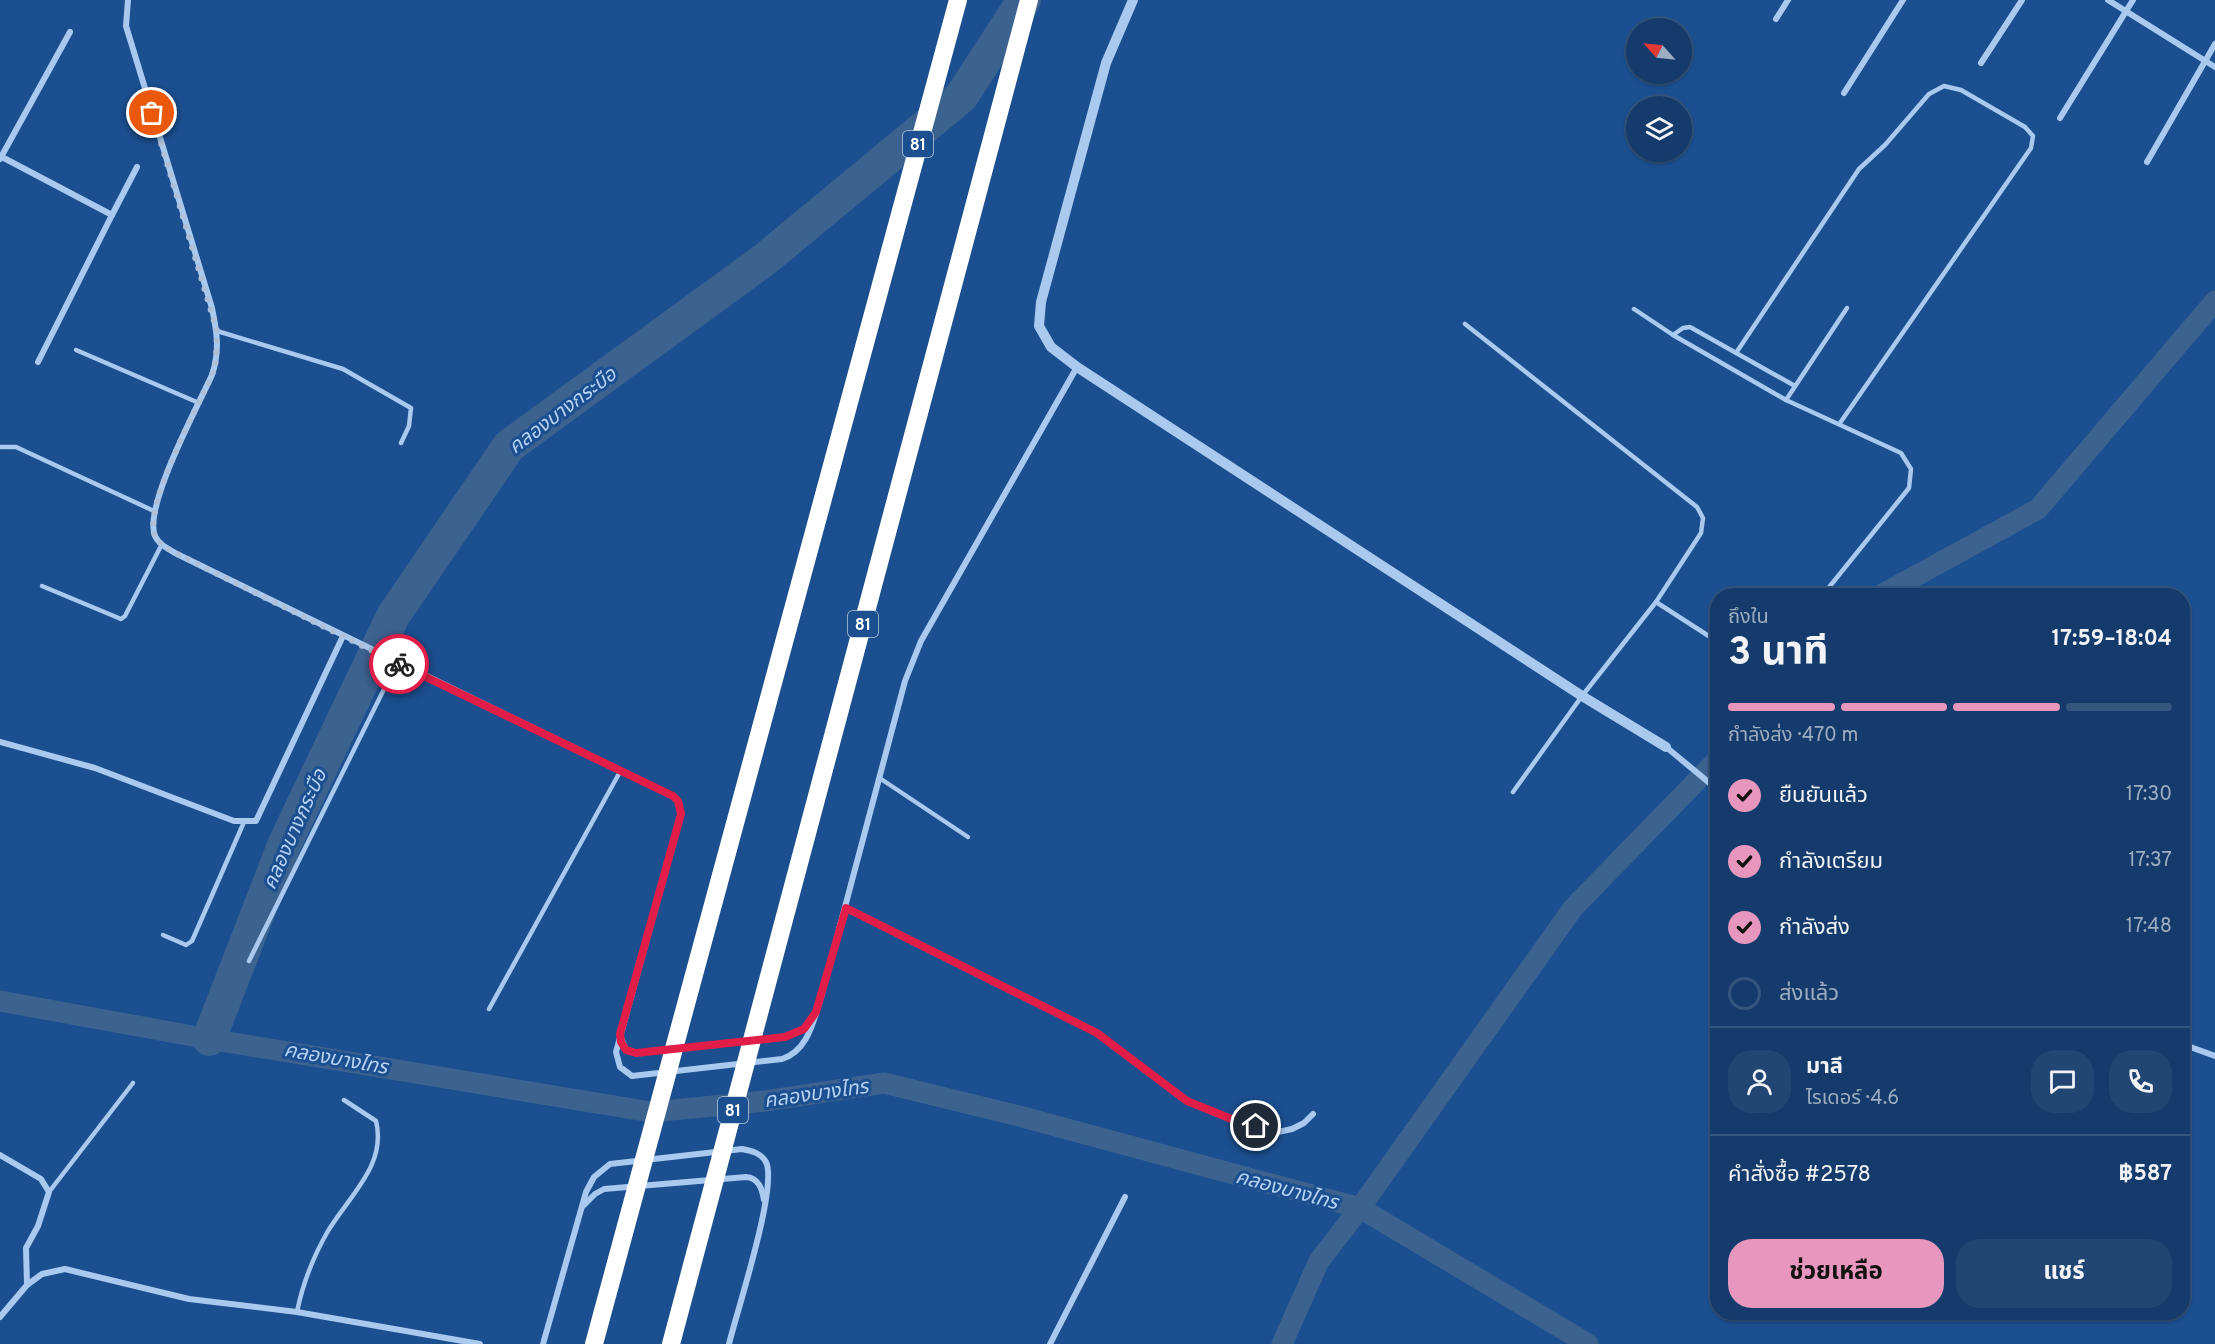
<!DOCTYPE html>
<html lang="th">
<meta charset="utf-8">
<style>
body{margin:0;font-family:Overpass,"Noto Sans Thai",sans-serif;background:#214673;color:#f1f3f6;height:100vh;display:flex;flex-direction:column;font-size:22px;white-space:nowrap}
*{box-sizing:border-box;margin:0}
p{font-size:20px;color:#9dadc1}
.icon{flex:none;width:33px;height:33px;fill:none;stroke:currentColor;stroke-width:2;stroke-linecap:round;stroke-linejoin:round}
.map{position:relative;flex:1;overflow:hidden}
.panel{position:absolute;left:1710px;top:588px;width:480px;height:732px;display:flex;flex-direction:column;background:#143b6b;border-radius:24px;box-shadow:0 2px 4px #0004,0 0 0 2px #33557e}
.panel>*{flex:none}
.needle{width:39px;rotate:297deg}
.fabs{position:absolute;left:1626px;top:18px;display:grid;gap:12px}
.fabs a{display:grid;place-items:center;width:66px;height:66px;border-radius:50%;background:#143b6b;box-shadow:0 2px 4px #0004,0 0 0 2px #33557e;font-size:30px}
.pin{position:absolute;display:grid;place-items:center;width:51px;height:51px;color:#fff;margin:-26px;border:3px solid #fff;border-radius:50%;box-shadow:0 2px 6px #0007}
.courier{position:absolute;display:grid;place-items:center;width:60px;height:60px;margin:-30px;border:4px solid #e11d48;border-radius:50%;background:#fff;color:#222;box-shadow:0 2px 8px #0007}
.summary em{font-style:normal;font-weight:700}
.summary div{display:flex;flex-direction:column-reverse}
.summary{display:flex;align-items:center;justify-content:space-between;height:102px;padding:0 18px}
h1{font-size:39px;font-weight:700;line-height:45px}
.bar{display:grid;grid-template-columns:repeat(4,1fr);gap:9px 6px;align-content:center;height:72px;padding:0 18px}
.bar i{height:8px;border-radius:4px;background:#33557e}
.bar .active{background:#e797bd}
.bar p{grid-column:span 4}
.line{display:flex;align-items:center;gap:15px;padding:0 18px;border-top:2px solid #33557e}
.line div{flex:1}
.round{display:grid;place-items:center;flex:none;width:63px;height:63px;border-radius:24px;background:#214673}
ol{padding:0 18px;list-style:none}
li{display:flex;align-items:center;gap:18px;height:66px}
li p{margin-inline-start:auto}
li .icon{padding:6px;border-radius:50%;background:#e797bd;color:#111;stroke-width:4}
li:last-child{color:#9dadc1}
li i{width:33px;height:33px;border:3px solid #33557e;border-radius:50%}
.action{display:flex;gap:12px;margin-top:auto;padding:12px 18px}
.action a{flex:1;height:69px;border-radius:24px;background:#e797bd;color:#111;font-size:24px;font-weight:700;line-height:69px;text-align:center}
.action a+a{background:#214673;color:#f1f3f6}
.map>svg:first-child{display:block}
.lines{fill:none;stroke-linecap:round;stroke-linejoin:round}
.canal{stroke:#3c6290;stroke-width:21}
.river{stroke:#3c6290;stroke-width:34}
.service{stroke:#a9c9ee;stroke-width:4.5}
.minor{stroke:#a9c9ee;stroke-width:6}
.tertiary{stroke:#a9c9ee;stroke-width:10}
.motorway{stroke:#fff;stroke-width:18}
.done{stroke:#afc1d8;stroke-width:6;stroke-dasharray:0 10.8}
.route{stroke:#e11d48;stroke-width:8}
.labels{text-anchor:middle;stroke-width:6;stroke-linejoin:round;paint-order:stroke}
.shield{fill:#1b4f8f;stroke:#bbcadd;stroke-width:1.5}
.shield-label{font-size:16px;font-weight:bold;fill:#fff}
.water-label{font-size:20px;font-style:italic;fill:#b5d3f5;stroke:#1b4f8f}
</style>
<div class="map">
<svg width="2215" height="1344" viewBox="0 0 2215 1344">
<rect width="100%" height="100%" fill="#1b4f8f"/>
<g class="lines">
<g class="canal">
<polyline points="1879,596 2038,509 2215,301"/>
<polyline points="0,1001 209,1039 651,1112 765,1101 884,1083 1019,1116 1360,1208 1588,1344"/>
<polyline points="1282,1344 1319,1261 1360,1208 1573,908 1718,759"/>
</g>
<polyline class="river" points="209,1039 285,843 393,616 509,446 764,260 961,97 1024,0"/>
<g class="service">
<polyline points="1634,309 1673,335 1786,400 1901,453 1911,469 1909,488 1822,596"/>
<polyline points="1465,324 1697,507 1703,518 1701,533 1656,602 1582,696 1513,792"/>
<polyline points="217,331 343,369 411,408 409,426 401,443"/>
<polyline points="1673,335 1683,328 1690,327 1795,386"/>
<polyline points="76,350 199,403"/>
<polyline points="1736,353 1859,169 1885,145 1929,94 1944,86 1961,90 2025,127 2033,136 2031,148 1840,423"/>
<polyline points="1786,400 1847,308"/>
<polyline points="0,447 16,447 154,511"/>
<polyline points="42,586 121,619 125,616 162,544"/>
<polyline points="1656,602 1718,642"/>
<polyline points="881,779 968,837"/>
<polyline points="163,935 186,945 192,941 244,822"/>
<polyline points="249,961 397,663"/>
<polyline points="489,1009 621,770"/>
<polyline points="49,1192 133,1083"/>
<path d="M297,1312C303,1282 313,1257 328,1231C349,1196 387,1165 376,1121L344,1100"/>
</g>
<g class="minor">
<path d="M128,0L126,26L212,308C217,332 220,351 212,375C198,406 143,507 155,536C159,545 169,549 177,554L673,796L678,801L681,815L616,1052L620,1067L632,1076L782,1059C807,1051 813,1023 820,1001L905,681L921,641L1077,367"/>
<polyline points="2108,0 2215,67"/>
<polyline points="1776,19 1788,0"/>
<polyline points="1981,63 2022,0"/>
<polyline points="1844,93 1903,0"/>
<polyline points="2060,118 2133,0"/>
<polyline points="0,156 112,215 38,362"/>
<polyline points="0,159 70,32"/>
<polyline points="2147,162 2215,44"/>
<polyline points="112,215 137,167"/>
<polyline points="0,742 95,768 234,821 256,821 343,636"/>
<polyline points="1666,747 1718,790"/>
<polyline points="846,908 1097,1033 1187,1101 1234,1120 1278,1132 1292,1129 1304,1123 1313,1114"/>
<polyline points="620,1036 626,1050 637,1053 785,1037 804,1029 812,1020"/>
<polyline points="2182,1044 2215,1056"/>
<polyline points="0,1155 41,1179 49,1192 38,1226 26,1248 27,1285"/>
<path d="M583,1206L595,1194L604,1189L746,1177C759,1178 762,1189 764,1200"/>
<polyline points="0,1317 27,1285 42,1274 65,1269 189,1299 297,1312 480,1344"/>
<path d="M543,1344L586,1192L594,1177L610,1164L742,1149C752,1151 761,1153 766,1162C778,1187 737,1311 729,1344"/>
<polyline points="1050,1344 1125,1197"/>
</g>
<polyline class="tertiary" points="1133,0 1106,63 1041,302 1039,326 1051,347 1077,367 1582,696 1666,747"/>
<g class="motorway">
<polyline points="594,1344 958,0"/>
<polyline points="671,1344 1029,0"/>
</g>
</g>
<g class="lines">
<path class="done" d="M152,113L217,331L216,361L212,375C198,406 143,507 155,536C159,545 169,549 177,554L399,664"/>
<polyline class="route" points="399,664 673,796 678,801 681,814 620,1034 621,1042 626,1050 636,1053 785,1037 804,1029 816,1012 846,908 1097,1033 1187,1101 1234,1120 1256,1126"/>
</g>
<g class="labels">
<g class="shield">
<rect x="903" y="131" width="30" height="26" rx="4.5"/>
<rect x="848" y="611" width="30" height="26" rx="4.5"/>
<rect x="718" y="1097" width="30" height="26" rx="4.5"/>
</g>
<g class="shield-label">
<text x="918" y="150">81</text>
<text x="863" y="630">81</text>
<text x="733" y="1116">81</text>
</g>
<g class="water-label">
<text transform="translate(562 410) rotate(-37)" y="7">คลองบางกระบือ</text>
<text transform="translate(294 829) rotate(-66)" y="7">คลองบางกระบือ</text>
<text transform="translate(336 1058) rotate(10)" y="7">คลองบางไทร</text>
<text transform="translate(816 1093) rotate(-8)" y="7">คลองบางไทร</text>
<text transform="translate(1287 1189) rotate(15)" y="7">คลองบางไทร</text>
</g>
</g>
</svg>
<div class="fabs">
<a><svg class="needle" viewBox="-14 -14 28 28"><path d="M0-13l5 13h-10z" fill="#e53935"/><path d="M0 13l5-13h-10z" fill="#9dadc1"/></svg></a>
<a><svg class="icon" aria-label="layers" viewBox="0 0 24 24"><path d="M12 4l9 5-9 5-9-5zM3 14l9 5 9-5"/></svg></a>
</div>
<div class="pin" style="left:152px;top:113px;background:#ea580c"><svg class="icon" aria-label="bag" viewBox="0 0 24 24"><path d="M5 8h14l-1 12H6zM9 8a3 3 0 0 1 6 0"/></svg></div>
<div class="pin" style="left:1256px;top:1126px;background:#1f2937"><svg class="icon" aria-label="home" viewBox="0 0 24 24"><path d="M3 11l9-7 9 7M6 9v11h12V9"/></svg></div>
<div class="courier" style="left:399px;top:664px"><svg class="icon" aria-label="bike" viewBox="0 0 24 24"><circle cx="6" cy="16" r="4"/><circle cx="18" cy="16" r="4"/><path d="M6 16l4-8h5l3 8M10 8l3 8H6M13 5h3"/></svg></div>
<section class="panel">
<div class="summary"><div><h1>3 นาที</h1><p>ถึงใน</p></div><em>17:59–18:04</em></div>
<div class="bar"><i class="active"></i><i class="active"></i><i class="active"></i><i></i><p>กำลังส่ง · 470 m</p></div>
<ol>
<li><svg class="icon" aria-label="check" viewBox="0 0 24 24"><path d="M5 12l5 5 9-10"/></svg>ยืนยันแล้ว<p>17:30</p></li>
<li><svg class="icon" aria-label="check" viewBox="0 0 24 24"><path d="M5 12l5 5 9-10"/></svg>กำลังเตรียม<p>17:37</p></li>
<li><svg class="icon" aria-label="check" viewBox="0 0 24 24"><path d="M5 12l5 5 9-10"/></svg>กำลังส่ง<p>17:48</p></li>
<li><i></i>ส่งแล้ว</li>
</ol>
<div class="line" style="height:108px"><a class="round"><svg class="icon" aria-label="person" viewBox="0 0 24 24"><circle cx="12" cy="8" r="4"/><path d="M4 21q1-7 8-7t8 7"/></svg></a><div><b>มาลี</b><p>ไรเดอร์ · 4.6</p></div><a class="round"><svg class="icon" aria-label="chat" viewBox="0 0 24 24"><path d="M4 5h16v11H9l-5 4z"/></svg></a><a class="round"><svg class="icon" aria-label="phone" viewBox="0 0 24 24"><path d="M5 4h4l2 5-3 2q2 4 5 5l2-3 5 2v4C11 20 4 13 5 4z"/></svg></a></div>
<div class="line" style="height:78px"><div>คำสั่งซื้อ #2578</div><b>฿587</b></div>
<div class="action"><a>ช่วยเหลือ</a><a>แชร์</a></div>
</section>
</div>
